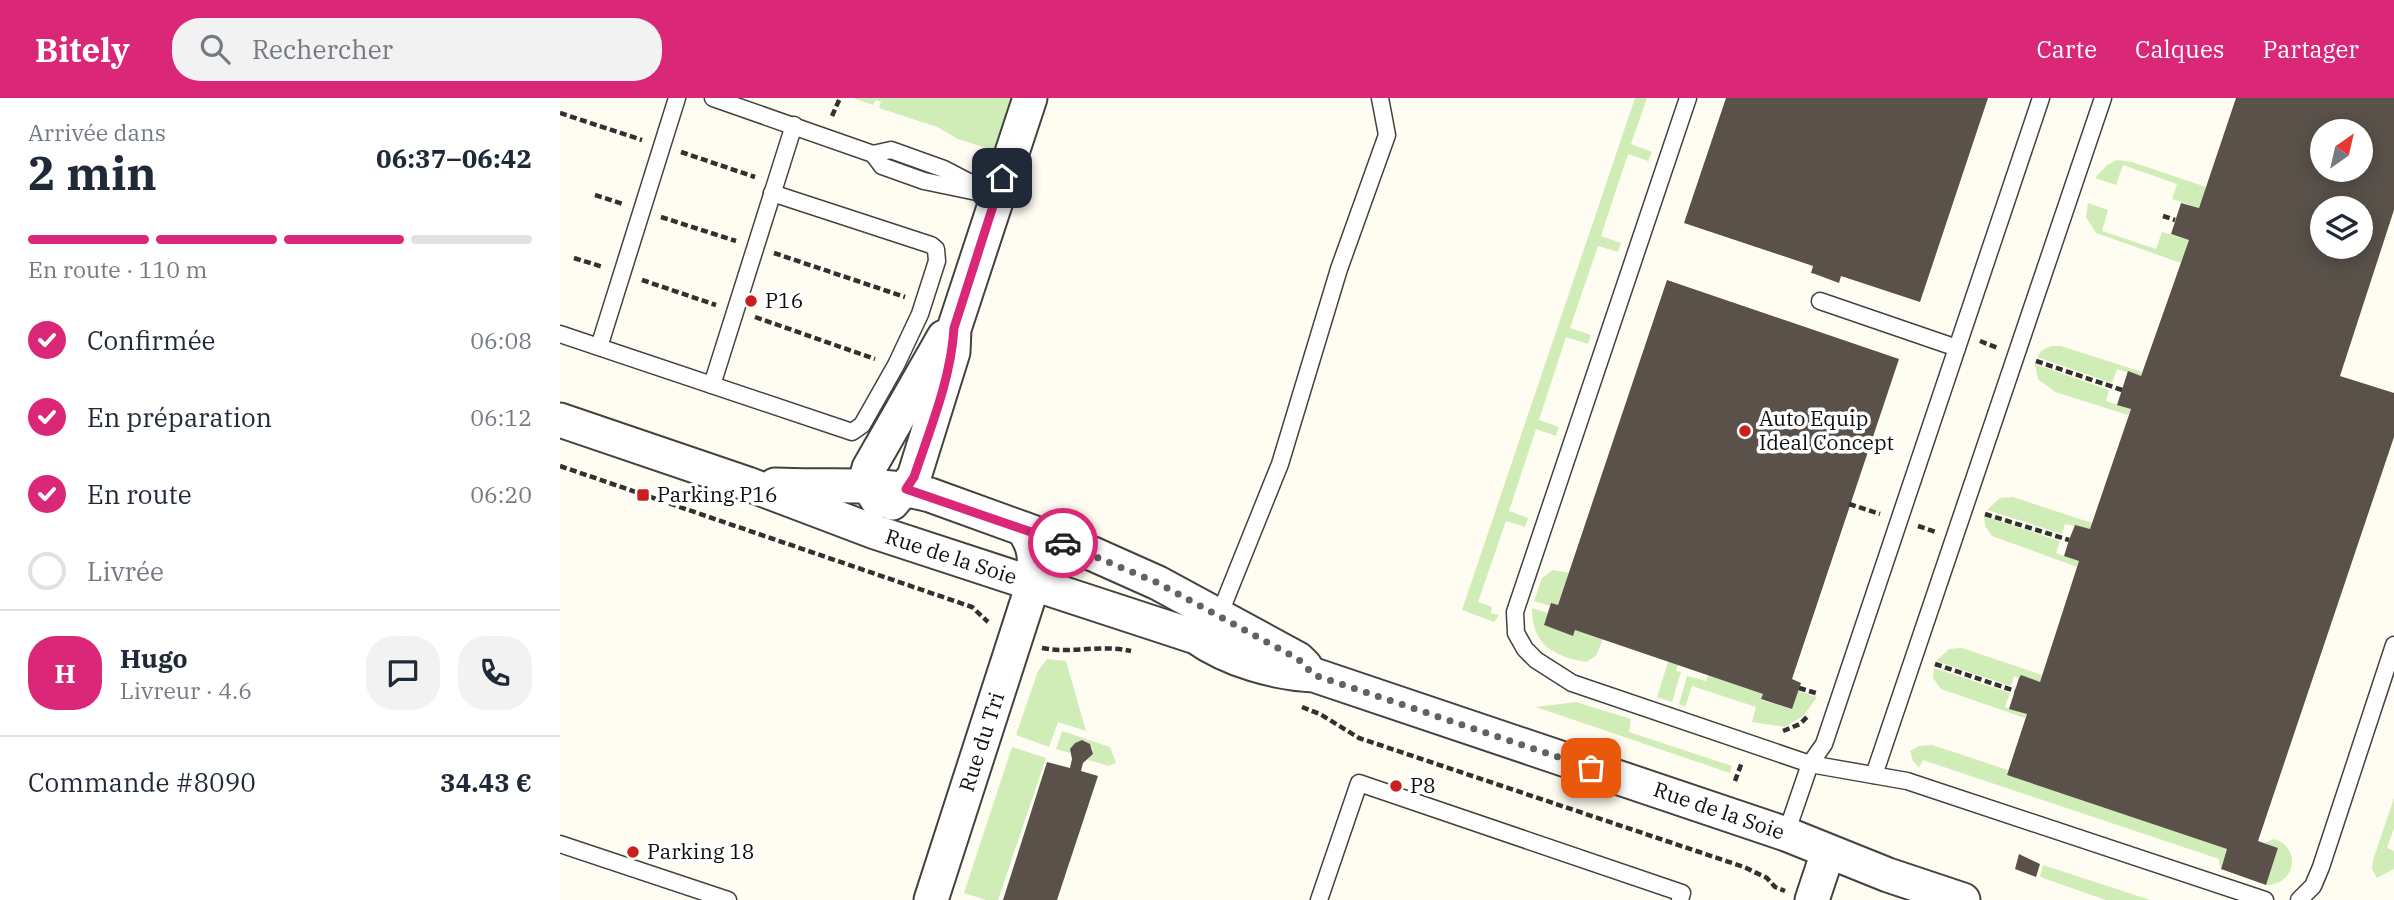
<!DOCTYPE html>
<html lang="fr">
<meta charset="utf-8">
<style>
body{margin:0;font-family:"IBM Plex Serif",serif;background:#f2f2f3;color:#1f2937;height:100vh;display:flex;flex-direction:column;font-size:26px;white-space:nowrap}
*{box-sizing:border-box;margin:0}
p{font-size:23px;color:#747a83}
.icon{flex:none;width:38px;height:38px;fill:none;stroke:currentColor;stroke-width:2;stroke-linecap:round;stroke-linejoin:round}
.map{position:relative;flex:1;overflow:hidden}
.drawer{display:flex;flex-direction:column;background:#fff;width:560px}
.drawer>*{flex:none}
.needle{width:46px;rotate:34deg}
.tools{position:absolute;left:1750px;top:21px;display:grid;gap:14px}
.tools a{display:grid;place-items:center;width:63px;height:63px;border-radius:50%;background:#fff;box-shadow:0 4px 18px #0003;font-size:35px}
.pin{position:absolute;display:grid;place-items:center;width:60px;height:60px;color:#fff;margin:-30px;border-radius:14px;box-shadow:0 4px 10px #0006}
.courier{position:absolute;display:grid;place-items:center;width:70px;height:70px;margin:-35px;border:5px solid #db2777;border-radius:50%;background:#fff;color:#222;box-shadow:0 2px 9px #0007}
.head em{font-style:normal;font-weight:700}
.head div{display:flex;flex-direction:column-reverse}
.head{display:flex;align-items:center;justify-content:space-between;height:119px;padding:0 28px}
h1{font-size:46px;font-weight:700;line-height:52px}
.bar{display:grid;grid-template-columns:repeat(4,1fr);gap:10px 7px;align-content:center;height:84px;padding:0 28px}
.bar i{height:9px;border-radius:5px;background:#e0e1e3}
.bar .active{background:#db2777}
.bar p{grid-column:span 4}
.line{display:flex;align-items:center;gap:18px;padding:0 28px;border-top:2px solid #e0e1e3}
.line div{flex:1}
.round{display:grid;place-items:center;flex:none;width:74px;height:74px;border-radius:28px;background:#f2f2f3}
ol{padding:0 28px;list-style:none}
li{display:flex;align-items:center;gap:21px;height:77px}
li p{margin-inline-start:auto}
li .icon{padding:7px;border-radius:50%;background:#db2777;color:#fff;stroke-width:4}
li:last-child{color:#747a83}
li i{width:38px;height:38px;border:4px solid #e0e1e3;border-radius:50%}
header{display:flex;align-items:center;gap:42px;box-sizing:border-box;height:98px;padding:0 35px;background:#db2777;color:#fff}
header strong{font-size:33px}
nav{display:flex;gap:38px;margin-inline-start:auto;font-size:24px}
.search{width:490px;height:63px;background:#f2f2f3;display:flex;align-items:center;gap:18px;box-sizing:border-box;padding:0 24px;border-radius:28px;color:#747a83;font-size:26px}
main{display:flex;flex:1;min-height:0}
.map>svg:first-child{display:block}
.green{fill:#d0edb7}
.building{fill:#59514a;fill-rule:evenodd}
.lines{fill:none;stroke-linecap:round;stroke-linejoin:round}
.service-casing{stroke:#424242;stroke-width:19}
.minor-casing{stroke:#424242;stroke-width:37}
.path{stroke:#313131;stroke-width:4.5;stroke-dasharray:7 3.5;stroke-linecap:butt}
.service{stroke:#fff;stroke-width:16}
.minor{stroke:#fff;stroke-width:33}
.done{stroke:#63625e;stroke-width:7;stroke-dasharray:0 12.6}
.route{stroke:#db2777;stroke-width:9}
.poi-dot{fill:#ca1f1c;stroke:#fff;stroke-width:2.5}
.labels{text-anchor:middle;stroke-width:7;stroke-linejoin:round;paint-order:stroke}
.poi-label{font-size:21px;fill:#0f0f0f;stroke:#fff;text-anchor:start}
.street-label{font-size:21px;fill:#0f0f0f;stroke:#fff}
</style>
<header>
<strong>Bitely</strong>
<div class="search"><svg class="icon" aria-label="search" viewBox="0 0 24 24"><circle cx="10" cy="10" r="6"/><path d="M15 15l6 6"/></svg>Rechercher</div>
<nav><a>Carte</a><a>Calques</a><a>Partager</a></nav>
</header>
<main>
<section class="drawer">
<div class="head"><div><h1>2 min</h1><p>Arrivée dans</p></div><em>06:37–06:42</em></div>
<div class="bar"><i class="active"></i><i class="active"></i><i class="active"></i><i></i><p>En route · 110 m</p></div>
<ol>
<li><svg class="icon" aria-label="check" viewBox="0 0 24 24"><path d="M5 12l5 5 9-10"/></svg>Confirmée<p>06:08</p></li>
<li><svg class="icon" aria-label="check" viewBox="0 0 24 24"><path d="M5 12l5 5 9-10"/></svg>En préparation<p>06:12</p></li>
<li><svg class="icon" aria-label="check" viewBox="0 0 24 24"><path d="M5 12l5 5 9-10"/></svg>En route<p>06:20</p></li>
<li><i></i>Livrée</li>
</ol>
<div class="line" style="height:126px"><b class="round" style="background:#db2777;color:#fff">H</b><div><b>Hugo</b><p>Livreur · 4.6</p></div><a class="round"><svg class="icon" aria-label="chat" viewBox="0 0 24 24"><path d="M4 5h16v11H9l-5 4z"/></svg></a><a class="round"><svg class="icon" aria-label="phone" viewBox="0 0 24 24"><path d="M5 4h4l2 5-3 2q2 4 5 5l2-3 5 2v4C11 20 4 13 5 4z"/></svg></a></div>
<div class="line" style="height:91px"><div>Commande #8090</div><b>34.43 €</b></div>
</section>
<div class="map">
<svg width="1834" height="802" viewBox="0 0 1834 802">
<rect width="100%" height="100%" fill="#fffdf1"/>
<g class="green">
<polygon points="293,0 453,0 436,53 398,41 377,29 319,10 321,4 316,2 313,7"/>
<polygon points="1075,0 1087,0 1071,46 1092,54 1088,63 1068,56 1041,138 1061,145 1058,154 1038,148 1010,230 1031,237 1028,246 1006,239 979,322 999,329 996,338 976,331 949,413 968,420 965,429 946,423 918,504 932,509 931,515 939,517 934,524 902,512"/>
<polygon points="1557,62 1572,64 1646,89 1639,110 1612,101 1617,86 1563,67 1556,87 1535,80 1547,67"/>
<polygon points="1528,105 1548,112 1542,133 1596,151 1602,134 1629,142 1621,165 1536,135 1526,119"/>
<polygon points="1491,248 1501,248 1582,274 1581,278 1557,271 1552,285 1477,259 1481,253"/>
<polygon points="1475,266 1549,292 1546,303 1571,311 1568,317 1495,294 1478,281"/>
<polygon points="1453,399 1532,425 1530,431 1505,426 1502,436 1427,412 1440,400"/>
<polygon points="1424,418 1500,443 1496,455 1519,463 1517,469 1432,438 1425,428"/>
<polygon points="993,472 1009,475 998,507 991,505 990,508 974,503 982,480"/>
<path d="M972,510L988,515L985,527L1013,538L1015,532L1043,541L1036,558L1026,564C993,558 972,547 972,510Z"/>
<polygon points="1402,550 1482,577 1480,584 1461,577 1459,580 1454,578 1451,588 1376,563 1389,551"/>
<polygon points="487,561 506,563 526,633 498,624 489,649 456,637 478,573"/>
<polygon points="1108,564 1118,567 1116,573 1121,574 1112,604 1097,599"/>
<polygon points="1374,570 1450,595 1445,609 1467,616 1465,620 1381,591 1373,580"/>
<polygon points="1148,577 1203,596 1201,602 1231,611 1238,593 1257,599 1244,617 1225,629 1192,624 1196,609 1132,588 1125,609 1119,606 1127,578 1146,583"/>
<polygon points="1016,604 1071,621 1069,634 1172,668 1170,675 976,609"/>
<polygon points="502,633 550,649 556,665 549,668 528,662 533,652 530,646 523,642 515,645 510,655 496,651"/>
<polygon points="1372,647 1448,672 1447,677 1667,751 1661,769 1659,766 1659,761 1363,662 1359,670 1353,663 1350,653 1359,648"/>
<polygon points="452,649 486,660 438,802 426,802 404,795"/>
<polygon points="1834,700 1834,730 1827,750 1834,753 1834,771 1817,780 1812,771 1813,762"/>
<path d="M1714,741C1742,749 1736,787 1706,787L1718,750L1705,745Z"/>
<polygon points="1483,766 1483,767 1590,802 1546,802 1480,779"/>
</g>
<g class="building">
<polygon points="1166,0 1428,0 1360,204 1281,178 1279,185 1255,176 1251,175 1253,168 1124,125"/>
<path d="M1676,0H1834V112L1780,278L1834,295V339L1698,743L1718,750L1706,787L1661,771L1667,751L1447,677L1467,616L1449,611L1459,580L1461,577L1480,584L1519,463L1504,458L1509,442L1515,427L1530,431L1571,311L1557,307L1568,273L1581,278L1629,142L1611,136L1621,105L1639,110ZM1762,33H1801V72H1762ZM1762,110H1801V149H1762Z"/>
<polygon points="1107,182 1339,261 1232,581 1241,585 1232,611 1201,601 1203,596 1015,532 1013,538 984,527 991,505 998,507"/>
<polygon points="522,642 530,646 533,656 523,665 521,673 538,678 497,802 443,802 487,664 510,670 512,661 510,651 515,645"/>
<polygon points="1459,756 1480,766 1476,779 1455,771"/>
</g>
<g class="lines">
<g class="service-casing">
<g id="service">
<polyline points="153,0 313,56"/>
<polyline points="1128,0 955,514 956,535 965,551 976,562 1012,585 1250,666 1347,683 1705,802"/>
<polygon points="331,52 384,71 436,98 364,83 322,68 313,56"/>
<polyline points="1260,203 1397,250"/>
<polyline points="0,236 292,334 302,327 336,267 360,216 377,163 376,151 371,147 212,95"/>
<polyline points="39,249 117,0"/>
<polyline points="152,287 234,27"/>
<polyline points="658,520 720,366 779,171 827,37 820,0"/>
<polyline points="1314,677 1543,0"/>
<polyline points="1226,736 1250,666 1264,646 1481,0"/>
<polyline points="0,746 168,802"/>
<polyline points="759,802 799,685 1122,795 1120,802"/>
<polyline points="1739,802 1753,788 1761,769 1834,547"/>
</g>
</g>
<g class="minor-casing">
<g id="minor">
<path d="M0,322L188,386L315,434L636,539C669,562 714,575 754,577L1226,736L1328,777L1403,802"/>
<path d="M215,387C268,390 318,383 370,397L533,456L598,485L738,561L745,568"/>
<path d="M318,403C311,392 304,383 309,370L384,239"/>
<polyline points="332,405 354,379 393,254 394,231 470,0"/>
<path d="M371,802L473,486C475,462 477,451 463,431"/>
<polyline points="1252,802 1268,754"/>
</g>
</g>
<g class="path">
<polyline points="0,15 82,42"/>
<polyline points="272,18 280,0"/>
<polyline points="121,54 195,79"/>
<polyline points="35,97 63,106"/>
<polyline points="1603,118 1615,122"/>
<polyline points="101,119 176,143"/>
<polyline points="214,155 345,199"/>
<polyline points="14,160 43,169"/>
<polyline points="82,182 156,207"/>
<polyline points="195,219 315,261"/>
<polyline points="1420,243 1438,250"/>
<polyline points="1476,263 1562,292"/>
<polyline points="0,368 412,509 428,524"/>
<polyline points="1289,406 1320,416"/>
<polyline points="1425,416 1509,442"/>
<polyline points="1358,428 1376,434"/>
<path d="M482,550C513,556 539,546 571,553"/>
<polyline points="1375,566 1455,593"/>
<polyline points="1239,590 1259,596"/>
<polyline points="742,609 760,616 799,640 1184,769 1207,780 1215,789 1225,793"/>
<polyline points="1223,633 1240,626 1248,618"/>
<polyline points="1175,683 1182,664"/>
</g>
<use href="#service" class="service"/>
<use href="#minor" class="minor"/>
</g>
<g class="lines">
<polyline class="done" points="503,445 598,485 738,561 754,577 1031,670"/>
<path class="route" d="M442,80L394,230C391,281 370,331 354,379L346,391L503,445"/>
</g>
<g class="poi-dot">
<circle cx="191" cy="203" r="7"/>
<circle cx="1185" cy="333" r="7"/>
<rect x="76" y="390" width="14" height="14" rx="3.5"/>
<circle cx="836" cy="688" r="7"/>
<circle cx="73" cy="754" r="7"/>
</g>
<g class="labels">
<g class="poi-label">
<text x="205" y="210">P16</text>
<text x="1199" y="328">Auto Equip<tspan x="1199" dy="24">Ideal Concept</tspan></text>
<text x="97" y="404">Parking P16</text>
<text x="850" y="695">P8</text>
<text x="87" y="761">Parking 18</text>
</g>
<g class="street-label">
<text transform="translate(391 459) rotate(18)" y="7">Rue de la Soie</text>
<text transform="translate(422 644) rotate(-72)" y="7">Rue du Tri</text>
<text transform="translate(1159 713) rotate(19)" y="7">Rue de la Soie</text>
</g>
</g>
</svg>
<div class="tools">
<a><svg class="needle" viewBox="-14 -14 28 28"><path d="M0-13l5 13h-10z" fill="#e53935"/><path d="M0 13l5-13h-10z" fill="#747a83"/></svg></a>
<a><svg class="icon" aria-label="layers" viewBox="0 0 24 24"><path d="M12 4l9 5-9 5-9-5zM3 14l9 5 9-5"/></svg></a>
</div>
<div class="pin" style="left:1031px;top:670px;background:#ea580c"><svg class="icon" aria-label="bag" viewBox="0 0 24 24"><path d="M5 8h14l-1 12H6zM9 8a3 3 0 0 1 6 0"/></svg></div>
<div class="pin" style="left:442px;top:80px;background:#1f2937"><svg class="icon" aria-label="home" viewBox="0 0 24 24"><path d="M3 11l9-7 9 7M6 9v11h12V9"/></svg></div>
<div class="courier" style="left:503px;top:445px"><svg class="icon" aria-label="car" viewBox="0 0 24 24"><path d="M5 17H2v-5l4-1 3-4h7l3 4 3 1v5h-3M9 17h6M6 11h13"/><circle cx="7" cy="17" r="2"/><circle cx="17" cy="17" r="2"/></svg></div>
</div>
</main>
